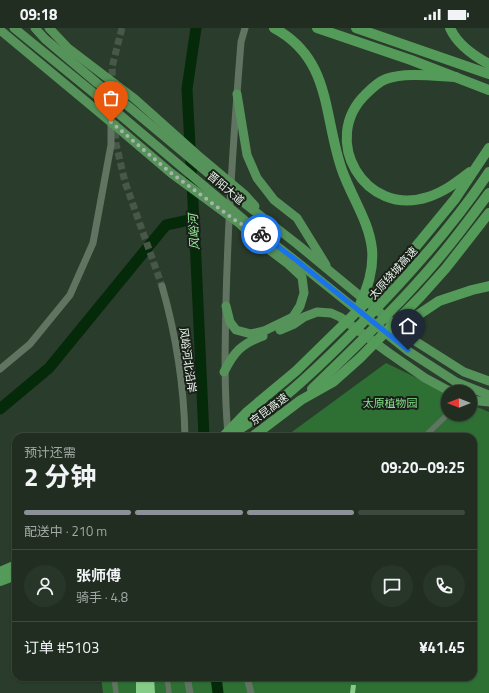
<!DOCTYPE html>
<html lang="zh">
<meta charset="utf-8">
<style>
body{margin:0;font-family:"Titillium Web","Noto Sans SC",sans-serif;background:#283529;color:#f1f3f6;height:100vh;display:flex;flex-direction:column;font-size:15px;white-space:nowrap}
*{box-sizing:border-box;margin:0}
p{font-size:13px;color:#a2a8a5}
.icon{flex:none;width:22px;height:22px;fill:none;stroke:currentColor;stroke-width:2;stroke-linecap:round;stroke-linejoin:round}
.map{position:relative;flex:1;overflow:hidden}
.details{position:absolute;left:12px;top:405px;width:465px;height:248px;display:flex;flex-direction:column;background:#202d20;border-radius:12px;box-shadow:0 1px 3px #0004,0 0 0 1px #3d493e}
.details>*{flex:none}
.needle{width:26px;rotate:270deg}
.tools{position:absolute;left:441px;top:357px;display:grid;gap:8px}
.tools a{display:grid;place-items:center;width:36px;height:36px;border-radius:50%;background:#202d20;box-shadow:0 1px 3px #0004,0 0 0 1px #3d493e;font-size:20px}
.pin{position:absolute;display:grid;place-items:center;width:34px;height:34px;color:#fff;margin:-41px -17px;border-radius:50% 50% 50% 0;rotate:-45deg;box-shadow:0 0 4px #0007}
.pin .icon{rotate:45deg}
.courier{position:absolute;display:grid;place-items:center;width:40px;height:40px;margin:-20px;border:3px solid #1a73e8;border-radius:50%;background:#fff;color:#222;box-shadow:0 1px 5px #0007}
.overview em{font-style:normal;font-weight:700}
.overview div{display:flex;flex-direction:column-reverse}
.overview{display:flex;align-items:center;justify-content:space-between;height:68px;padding:0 12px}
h1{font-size:26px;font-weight:700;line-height:30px}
.bar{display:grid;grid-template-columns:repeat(4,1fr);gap:6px 4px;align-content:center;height:48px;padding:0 12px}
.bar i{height:5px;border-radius:3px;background:#3d493e}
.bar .current{background:#8c9099}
.bar p{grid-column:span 4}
.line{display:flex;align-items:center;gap:10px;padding:0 12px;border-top:1px solid #3d493e}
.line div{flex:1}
.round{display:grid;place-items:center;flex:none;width:42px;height:42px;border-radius:21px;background:#283529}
.status{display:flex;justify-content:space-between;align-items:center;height:28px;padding:0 20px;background:#202d20;direction:ltr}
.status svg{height:11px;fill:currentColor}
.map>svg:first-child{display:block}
.green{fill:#2e6f34}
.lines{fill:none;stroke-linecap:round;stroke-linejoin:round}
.river{stroke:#052a09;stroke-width:11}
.building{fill:#86cb88}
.tertiary-tunnel{stroke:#475848;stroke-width:7;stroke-dasharray:7 3.5;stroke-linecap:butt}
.minor{stroke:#617461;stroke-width:5.5}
.tertiary{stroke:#617461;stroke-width:7}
.trunk{stroke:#56935a;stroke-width:9}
.motorway{stroke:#549b59;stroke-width:10}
.done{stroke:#a7b5a8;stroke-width:4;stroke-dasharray:0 7.2}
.route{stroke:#1a73e8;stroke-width:5}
.labels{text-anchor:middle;stroke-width:4;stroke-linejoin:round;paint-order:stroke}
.street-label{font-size:11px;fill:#ebf6eb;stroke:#192019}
.park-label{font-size:11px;fill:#86e18b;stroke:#192019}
.water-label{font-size:12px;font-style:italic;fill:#97f29b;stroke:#192019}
</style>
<div class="status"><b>09:18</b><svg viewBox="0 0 49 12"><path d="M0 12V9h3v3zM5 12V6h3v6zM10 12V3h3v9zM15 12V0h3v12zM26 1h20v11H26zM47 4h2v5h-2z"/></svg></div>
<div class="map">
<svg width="489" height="665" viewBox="0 0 489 665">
<rect width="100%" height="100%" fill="#2a3c2b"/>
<polygon class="green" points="386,335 448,365 448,386 470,386 470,376 489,384 489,665 103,665 101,649 473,649 473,409 285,409"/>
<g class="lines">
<g class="river">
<polyline points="196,0 187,61 196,232 204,409"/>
<polyline points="0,381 49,340 166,197 194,191"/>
<polyline points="216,649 218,665"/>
</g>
</g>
<g class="building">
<polygon points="369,404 373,409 361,409"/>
<polygon points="136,649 154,649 155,665 136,665"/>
<polygon points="351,657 356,657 355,665 350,665"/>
</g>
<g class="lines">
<polyline class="tertiary-tunnel" points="122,0 112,39 116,116 125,154 162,258"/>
<g class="minor">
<polyline points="424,409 448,386"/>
<polyline points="114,649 116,665"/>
<polyline points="167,649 169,665"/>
</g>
<g class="tertiary">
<path d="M162,258C176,307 184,358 185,409"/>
<polyline points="0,341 30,316 70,267 93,215 111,117 111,94"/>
<path d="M228,407C224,362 225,318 226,274C228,187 234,101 241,14L245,0"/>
<polyline points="187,649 190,665"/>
<polyline points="247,649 251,665"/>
</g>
<g class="trunk">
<polyline points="14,0 106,75 255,201 296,233 408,323 456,354 489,367"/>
<polyline points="35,0 45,11 97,55 128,78 239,171 297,216 412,311 464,344 489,353"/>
<polyline points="49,0 68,20 135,71 201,130 245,167 255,178"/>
<polyline points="0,2 118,100 171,145 239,195 255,211 288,236 302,249 304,265 300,278 293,289 264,303 251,306 236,302 230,294 226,278"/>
<polyline points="237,66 247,127 257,150 274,172 297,190 326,237"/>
<polyline points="280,302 294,296 304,289 317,284 331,285 340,289 389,325 425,350 451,364"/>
<path d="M224,344C234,324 241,316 263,308"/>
<polyline points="470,372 489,374"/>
</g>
<g class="motorway">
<path d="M274,0C332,31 323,88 342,142C351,168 369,193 372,221C374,243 367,260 359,279"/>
<polyline points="317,0 411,32 489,62"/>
<polyline points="356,0 489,46"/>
<path d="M450,0C457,16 474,28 489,36"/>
<path d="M456,49C435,48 405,44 386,51C378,54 372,60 366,66C319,111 365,190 428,169C444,164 457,154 470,144"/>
<polyline points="394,299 415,289 439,273 472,262 489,258"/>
<path d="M312,361C348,326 384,292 417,255C443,227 466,196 489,165"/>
<path d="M229,408C244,398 260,388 274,377C307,351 336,322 365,292C410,246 453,198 489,144"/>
<polyline points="223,409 247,384 296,343 385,256 455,171 489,120"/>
<polyline points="252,409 301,372 333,354 360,330 421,268 446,240 489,185"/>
<polyline points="0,544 16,537"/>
<polyline points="0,553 16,547"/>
</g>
</g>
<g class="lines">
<polyline class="done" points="111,94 171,145 239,195 254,201 261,206"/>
<polyline class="route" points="261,206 296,232 408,322"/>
</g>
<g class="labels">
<g class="street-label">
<text transform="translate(226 160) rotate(40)" y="4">晋阳大道</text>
<text transform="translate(393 245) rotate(-48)" y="4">太原绕城高速</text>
<text transform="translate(188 332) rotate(82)" y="4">风峪河北沿岸</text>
<text transform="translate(269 381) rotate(-37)" y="4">京昆高速</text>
</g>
<g class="park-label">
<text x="390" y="379">太原植物园</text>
</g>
<g class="water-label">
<text transform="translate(194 204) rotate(-93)" y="4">风峪河</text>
</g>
</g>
</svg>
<div class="tools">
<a><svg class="needle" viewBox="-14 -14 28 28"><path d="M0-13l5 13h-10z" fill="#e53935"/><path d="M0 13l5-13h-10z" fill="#a2a8a5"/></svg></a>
</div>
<div class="pin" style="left:111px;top:94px;background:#ea580c"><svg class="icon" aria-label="bag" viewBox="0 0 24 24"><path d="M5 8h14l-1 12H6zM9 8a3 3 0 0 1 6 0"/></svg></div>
<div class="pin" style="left:408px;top:322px;background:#1f2937"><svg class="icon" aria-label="home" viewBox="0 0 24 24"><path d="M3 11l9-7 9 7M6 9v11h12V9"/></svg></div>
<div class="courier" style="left:261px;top:206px"><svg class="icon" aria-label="bike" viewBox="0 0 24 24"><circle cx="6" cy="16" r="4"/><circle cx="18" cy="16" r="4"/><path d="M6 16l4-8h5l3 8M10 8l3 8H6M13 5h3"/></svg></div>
<section class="details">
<div class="overview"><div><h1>2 分钟</h1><p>预计还需</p></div><em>09:20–09:25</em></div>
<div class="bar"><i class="current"></i><i class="current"></i><i class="current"></i><i></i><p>配送中 · 210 m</p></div>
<div class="line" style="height:72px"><a class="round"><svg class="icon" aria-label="person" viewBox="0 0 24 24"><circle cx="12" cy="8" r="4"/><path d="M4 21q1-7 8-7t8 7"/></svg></a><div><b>张师傅</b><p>骑手 · 4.8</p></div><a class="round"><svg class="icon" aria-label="chat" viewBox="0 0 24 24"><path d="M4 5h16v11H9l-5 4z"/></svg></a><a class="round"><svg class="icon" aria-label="phone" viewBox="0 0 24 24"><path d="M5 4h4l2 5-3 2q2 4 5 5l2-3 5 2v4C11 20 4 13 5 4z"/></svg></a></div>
<div class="line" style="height:52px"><div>订单 #5103</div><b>¥41.45</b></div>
</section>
</div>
